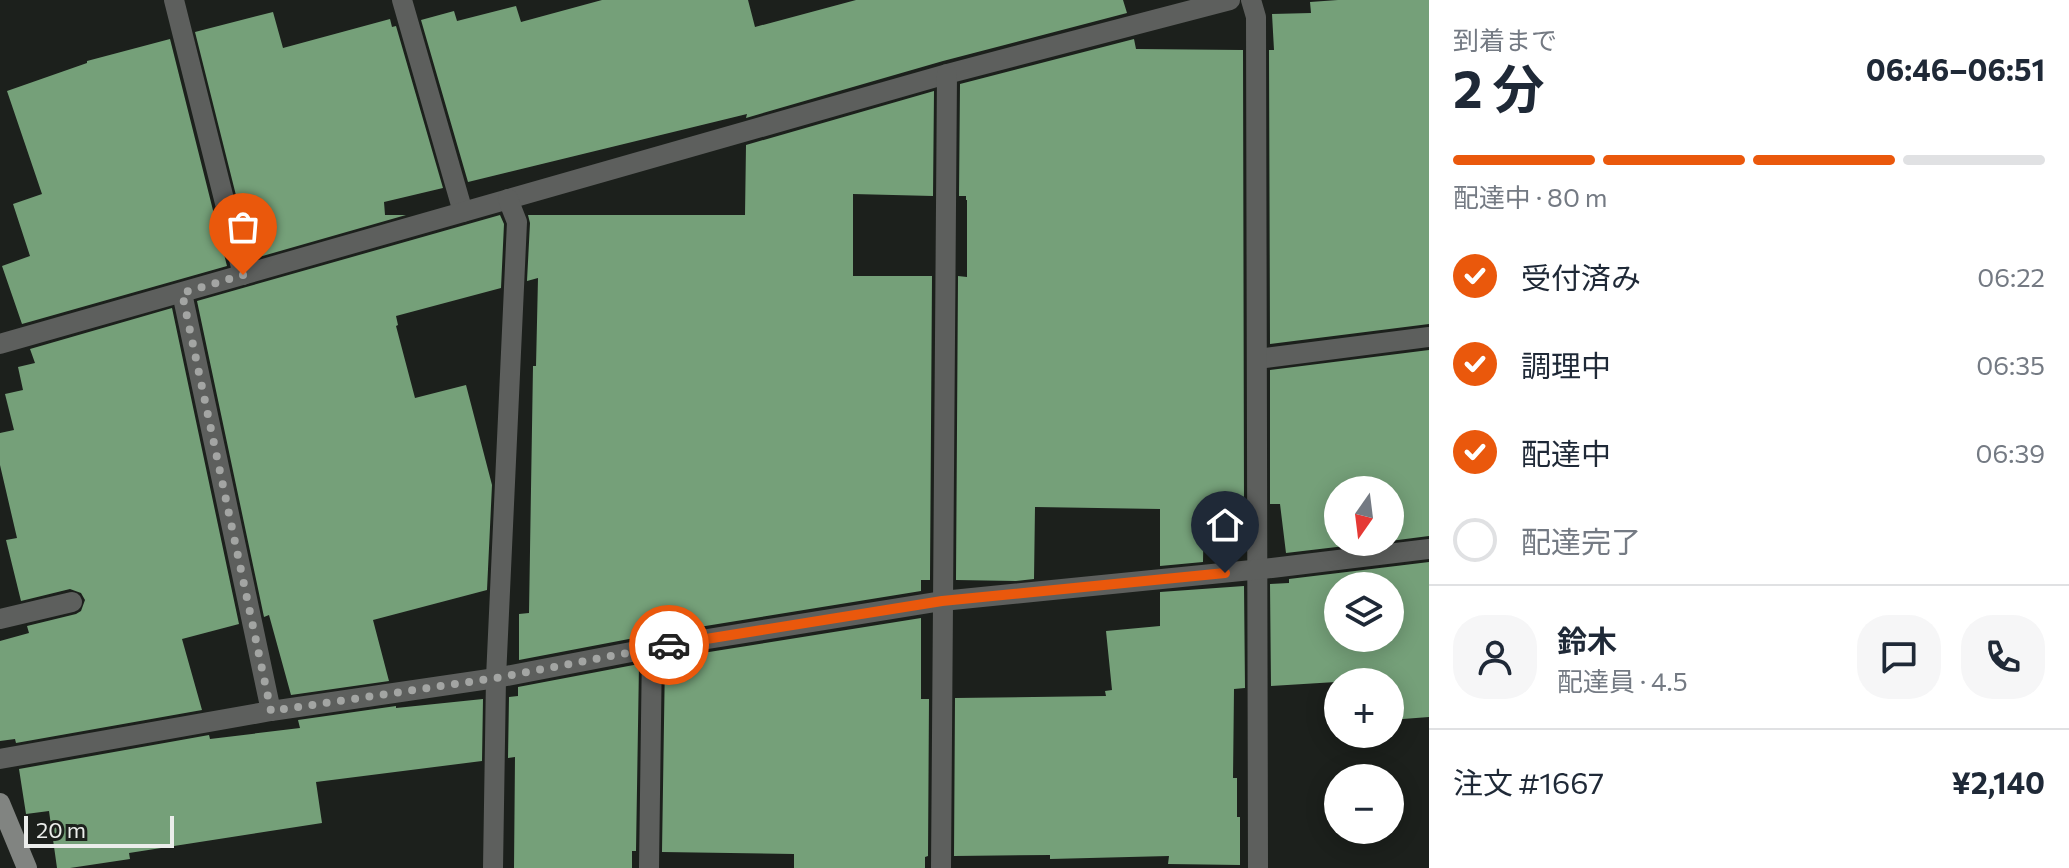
<!DOCTYPE html>
<html lang="ja">
<meta charset="utf-8">
<style>
body{margin:0;font-family:Commissioner,"Noto Sans JP",sans-serif;background:#f6f6f7;color:#1f2937;height:100vh;display:flex;flex-direction:column;font-size:30px;white-space:nowrap}
*{box-sizing:border-box;margin:0}
p{font-size:26px;color:#747a83}
.icon{flex:none;width:44px;height:44px;fill:none;stroke:currentColor;stroke-width:2;stroke-linecap:round;stroke-linejoin:round}
.map{position:relative;flex:1;overflow:hidden}
.drawer{display:flex;flex-direction:column;background:#fff;width:640px}
.drawer>*{flex:none}
.needle{width:52px;rotate:194deg}
.controls{position:absolute;left:1324px;top:476px;display:grid;gap:16px}
.controls a{display:grid;place-items:center;width:80px;height:80px;border-radius:50%;background:#fff;box-shadow:0 4px 20px #0003;font-size:40px}
.scale{position:absolute;left:24px;bottom:20px;width:150px;box-sizing:border-box;padding-left:8px;border:4px solid #ebedeb;border-top:0;font-size:22px;line-height:28px;white-space:nowrap;color:#ebedeb;-webkit-text-stroke:6px #1c201c;paint-order:stroke}
.pin{position:absolute;display:grid;place-items:center;width:68px;height:68px;color:#fff;margin:-82px -34px;border-radius:50% 50% 50% 0;rotate:-45deg;box-shadow:0 0 8px #0007}
.pin .icon{rotate:45deg}
.courier{position:absolute;display:grid;place-items:center;width:80px;height:80px;margin:-40px;border:6px solid #ea580c;border-radius:50%;background:#fff;color:#222;box-shadow:0 2px 10px #0007}
.overview em{font-style:normal;font-weight:700}
.overview div{display:flex;flex-direction:column-reverse}
.overview{display:flex;align-items:center;justify-content:space-between;height:136px;padding:0 24px}
h1{font-size:52px;font-weight:700;line-height:60px}
.bar{display:grid;grid-template-columns:repeat(4,1fr);gap:12px 8px;align-content:center;height:96px;padding:0 24px}
.bar i{height:10px;border-radius:6px;background:#e0e1e3}
.bar .current{background:#ea580c}
.bar p{grid-column:span 4}
.line{display:flex;align-items:center;gap:20px;padding:0 24px;border-top:2px solid #e0e1e3}
.line div{flex:1}
.round{display:grid;place-items:center;flex:none;width:84px;height:84px;border-radius:32px;background:#f6f6f7}
ol{padding:0 24px;list-style:none}
li{display:flex;align-items:center;gap:24px;height:88px}
li p{margin-inline-start:auto}
li .icon{padding:8px;border-radius:50%;background:#ea580c;color:#fff;stroke-width:4}
li:last-child{color:#747a83}
li i{width:44px;height:44px;border:4px solid #e0e1e3;border-radius:50%}
main{display:flex;flex:1;min-height:0}
.map>svg:first-child{display:block}
.building{fill:#75a079;fill-rule:evenodd}
.lines{fill:none;stroke-linecap:round;stroke-linejoin:round}
.service{stroke:#5d5f5d;stroke-width:20}
.minor{stroke:#5d5f5d;stroke-width:20}
.secondary{stroke:#818481;stroke-width:20}
.done{stroke:#a3a5a3;stroke-width:8;stroke-dasharray:0 14.4}
.route{stroke:#ea580c;stroke-width:10}
</style>
<main>
<div class="map">
<svg width="1429" height="868" viewBox="0 0 1429 868">
<rect width="100%" height="100%" fill="#1c201c"/>
<g class="building">
<polygon points="602,0 748,0 755,27 856,0 1123,0 1127,13 943,61 746,118 747,114 468,182 421,20 454,11 457,21 516,6 521,22"/>
<polygon points="1338,0 1429,0 1429,324 1270,344 1269,50 1274,50 1272,14 1311,13 1310,2"/>
<polygon points="273,12 283,48 390,19 392,27 396,26 443,188 384,202 385,215 406,215 252,259 195,32"/>
<polygon points="170,39 227,266 22,324 2,266 30,256 13,204 42,194 7,91 87,63 87,61"/>
<polygon points="1134,39 1136,49 1243,50 1244,504 1204,504 1203,562 1160,566 1160,509 1035,507 1034,579 1016,581 956,580 958,276 967,277 967,200 966,200 966,196 959,196 960,84"/>
<polygon points="934,91 933,196 853,194 853,276 932,276 930,580 921,580 921,591 650,635 519,660 519,614 529,613 533,366 536,366 538,278 527,281 530,223 528,215 745,215 746,145"/>
<polygon points="500,215 504,224 501,288 396,316 398,325 396,326 415,398 466,385 492,485 487,590 373,620 389,681 291,695 269,615 264,617 197,301"/>
<polygon points="172,308 239,624 182,639 202,710 16,743 15,739 0,741 0,641 29,633 27,626 76,614 81,611 85,600 81,593 70,589 21,601 6,540 17,538 0,465 0,433 14,430 5,394 23,390 18,367 35,363 30,349"/>
<polygon points="1429,350 1429,536 1390,541 1390,490 1338,490 1338,542 1379,542 1286,553 1280,504 1270,504 1270,370"/>
<path d="M1429,562V717L1390,720V682H1338V710L1336,682L1271,686L1270,584L1289,583V579ZM1338,586H1390V638H1338Z"/>
<polygon points="1244,586 1245,688 1234,689 1233,778 1237,778 1237,817 1240,817 1240,865 1168,864 1169,856 1050,859 1050,855 954,856 955,698 1106,696 1105,691 1112,690 1106,631 1160,626 1160,592"/>
<polygon points="921,618 921,699 929,699 928,856 925,857 925,868 794,868 794,854 662,852 665,659"/>
<polygon points="639,664 636,851 632,851 632,868 514,868 515,757 508,758 509,697 518,696 518,687"/>
<polygon points="483,699 482,761 316,782 322,823 129,853 130,859 70,868 57,868 49,811 26,814 19,769 209,735 210,739 300,728 298,720 396,706 396,708"/>
</g>
<g class="lines">
<g class="service">
<polyline points="174,0 243,275"/>
<polyline points="402,0 463,212"/>
<polyline points="182,293 271,711"/>
<polyline points="1257,359 1429,337"/>
<polyline points="0,619 72,602"/>
<polyline points="649,868 652,648"/>
</g>
<g class="minor">
<polyline points="1251,0 1256,17 1258,868"/>
<polyline points="0,344 947,74 1230,0"/>
<polyline points="0,759 271,711 496,678 652,648 942,601 1272,568 1429,549"/>
<polyline points="493,868 496,678 517,222 508,199"/>
<polyline points="941,868 947,74"/>
</g>
<polyline class="secondary" points="0,803 27,868"/>
</g>
<g class="lines">
<polyline class="done" points="243,275 182,293 271,711 496,678 669,645"/>
<polyline class="route" points="669,645 942,601 1225,573"/>
</g>
</svg>
<div class="controls">
<a><svg class="needle" viewBox="-14 -14 28 28"><path d="M0-13l5 13h-10z" fill="#e53935"/><path d="M0 13l5-13h-10z" fill="#747a83"/></svg></a>
<a><svg class="icon" aria-label="layers" viewBox="0 0 24 24"><path d="M12 4l9 5-9 5-9-5zM3 14l9 5 9-5"/></svg></a>
<a>+</a>
<a>−</a>
</div>
<div class="scale">20 m</div>
<div class="pin" style="left:243px;top:275px;background:#ea580c"><svg class="icon" aria-label="bag" viewBox="0 0 24 24"><path d="M5 8h14l-1 12H6zM9 8a3 3 0 0 1 6 0"/></svg></div>
<div class="pin" style="left:1225px;top:573px;background:#1f2937"><svg class="icon" aria-label="home" viewBox="0 0 24 24"><path d="M3 11l9-7 9 7M6 9v11h12V9"/></svg></div>
<div class="courier" style="left:669px;top:645px"><svg class="icon" aria-label="car" viewBox="0 0 24 24"><path d="M5 17H2v-5l4-1 3-4h7l3 4 3 1v5h-3M9 17h6M6 11h13"/><circle cx="7" cy="17" r="2"/><circle cx="17" cy="17" r="2"/></svg></div>
</div>
<section class="drawer">
<div class="overview"><div><h1>2 分</h1><p>到着まで</p></div><em>06:46–06:51</em></div>
<div class="bar"><i class="current"></i><i class="current"></i><i class="current"></i><i></i><p>配達中 · 80 m</p></div>
<ol>
<li><svg class="icon" aria-label="check" viewBox="0 0 24 24"><path d="M5 12l5 5 9-10"/></svg>受付済み<p>06:22</p></li>
<li><svg class="icon" aria-label="check" viewBox="0 0 24 24"><path d="M5 12l5 5 9-10"/></svg>調理中<p>06:35</p></li>
<li><svg class="icon" aria-label="check" viewBox="0 0 24 24"><path d="M5 12l5 5 9-10"/></svg>配達中<p>06:39</p></li>
<li><i></i>配達完了</li>
</ol>
<div class="line" style="height:144px"><a class="round"><svg class="icon" aria-label="person" viewBox="0 0 24 24"><circle cx="12" cy="8" r="4"/><path d="M4 21q1-7 8-7t8 7"/></svg></a><div><b>鈴木</b><p>配達員 · 4.5</p></div><a class="round"><svg class="icon" aria-label="chat" viewBox="0 0 24 24"><path d="M4 5h16v11H9l-5 4z"/></svg></a><a class="round"><svg class="icon" aria-label="phone" viewBox="0 0 24 24"><path d="M5 4h4l2 5-3 2q2 4 5 5l2-3 5 2v4C11 20 4 13 5 4z"/></svg></a></div>
<div class="line" style="height:104px"><div>注文 #1667</div><b>¥2,140</b></div>
</section>
</main>
